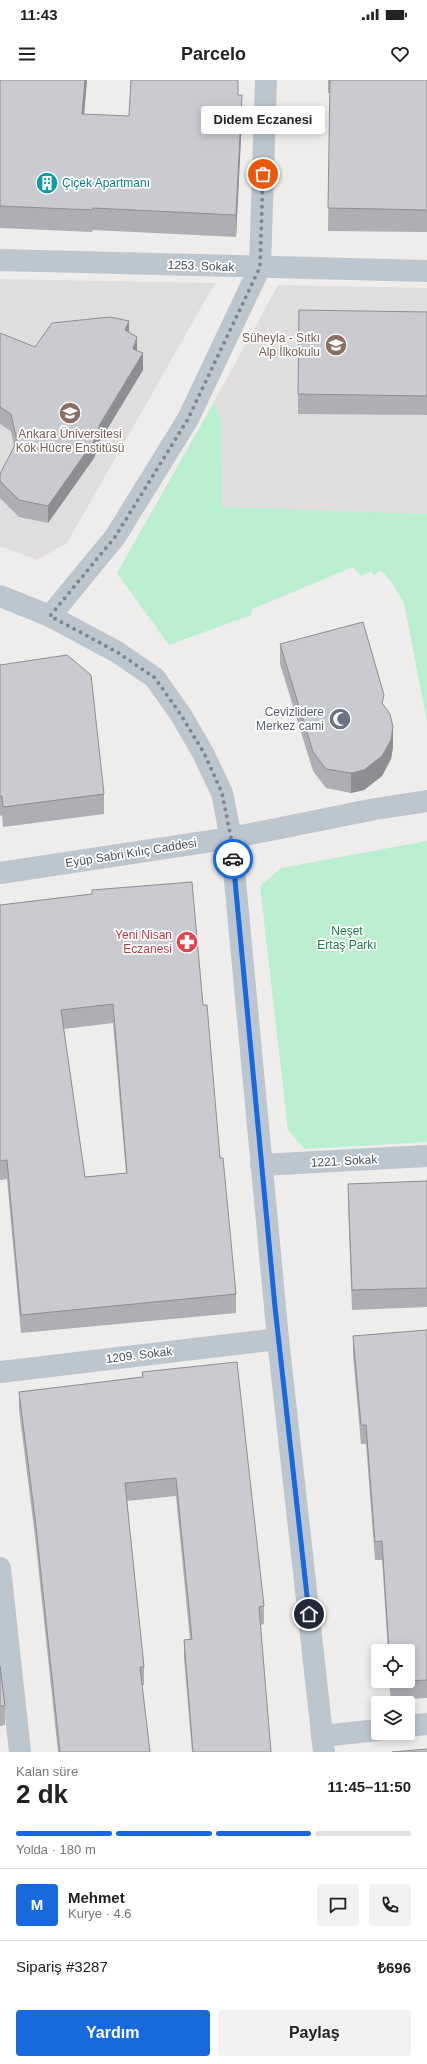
<!DOCTYPE html>
<html lang="tr">
<meta charset="utf-8">
<style>
body{margin:0;font-family:Helvetica,sans-serif;background:#f2f2f2;color:#222;height:100vh;display:flex;flex-direction:column;font-size:15px;white-space:nowrap}
*{box-sizing:border-box;margin:0}
p{font-size:13px;color:#767676}
.icon{flex:none;width:22px;height:22px;fill:none;stroke:currentColor;stroke-width:2;stroke-linecap:round;stroke-linejoin:round}
.map{position:relative;height:1672px;overflow:hidden}
.panel{display:flex;flex-direction:column;background:#fff;flex:1}
.panel>*{flex:none}
.buttons{position:absolute;left:371px;top:1564px;display:grid;gap:8px}
.buttons a{display:grid;place-items:center;width:44px;height:44px;border-radius:4px;background:#fff;box-shadow:0 2px 10px #0003;font-size:20px}
.pin{position:absolute;display:grid;place-items:center;width:34px;height:34px;color:#fff;margin:-17px;border:2px solid #fff;border-radius:50%;box-shadow:0 1px 4px #0007}
.courier{position:absolute;display:grid;place-items:center;width:40px;height:40px;margin:-20px;border:3px solid #1869dd;border-radius:50%;background:#fff;color:#222;box-shadow:0 1px 5px #0007}
.bubble{position:absolute;height:28px;border-radius:4px;background:#fff;box-shadow:0 2px 10px #0003;font-size:13px;font-weight:700;line-height:28px;text-align:center}
.overview em{font-style:normal;font-weight:700}
.overview div{display:flex;flex-direction:column-reverse}
.overview{display:flex;align-items:center;justify-content:space-between;height:68px;padding:0 16px}
h1{font-size:26px;font-weight:700;line-height:30px}
.bar{display:grid;grid-template-columns:repeat(4,1fr);gap:6px 4px;align-content:center;height:48px;padding:0 16px}
.bar i{height:5px;border-radius:3px;background:#e0e0e0}
.bar .current{background:#1869dd}
.bar p{grid-column:span 4}
.line{display:flex;align-items:center;gap:10px;padding:0 16px;border-top:1px solid #e0e0e0}
.line div{flex:1}
.round{display:grid;place-items:center;flex:none;width:42px;height:42px;border-radius:4px;background:#f2f2f2}
.cta{display:flex;gap:8px;margin-top:auto;padding:8px 16px}
.cta a{flex:1;height:46px;border-radius:4px;background:#1869dd;color:#fff;font-size:16px;font-weight:700;line-height:46px;text-align:center}
.cta a+a{background:#f2f2f2;color:#222}
.status{display:flex;justify-content:space-between;align-items:center;height:28px;padding:0 20px;background:#fff;direction:ltr}
.status svg{height:11px;fill:currentColor}
header{display:flex;justify-content:space-between;align-items:center;height:52px;padding:0 16px;background:#fff;font-size:18px;font-weight:700}
.map>svg:first-child{display:block}
.education{fill:#e0ddde}
.green{fill:#b9eecf}
.lines{fill:none;stroke-linecap:round;stroke-linejoin:round}
.minor{stroke:#bcc6cf;stroke-width:22}
.tertiary{stroke:#bcc6cf;stroke-width:22}
.wall{fill:#adafb4;fill-rule:evenodd}
.shaded-wall{fill:#8d8e92}
.building{fill:#c9cbd1;stroke:#8d8e92;fill-rule:evenodd}
.done{stroke:#80868c;stroke-width:4;stroke-dasharray:0 7.2}
.route{stroke:#1869dd;stroke-width:5}
.labels{text-anchor:middle;stroke-width:3.5;stroke-linejoin:round;paint-order:stroke}
.culture-label{font-size:12px;fill:#0d838f;stroke:#fff;text-anchor:start}
.street-label{font-size:12px;fill:#444f59;stroke:#fff}
.education-label{font-size:12px;fill:#785e54;stroke:#fff;text-anchor:end}
.worship-label{font-size:12px;fill:#5b616d;stroke:#fff;text-anchor:end}
.park-label{font-size:12px;fill:#167a4b;stroke:#fff}
.health-label{font-size:12px;fill:#be3a42;stroke:#fff;text-anchor:end}
</style>
<div class="status"><b>11:43</b><svg viewBox="0 0 49 12"><path d="M0 12V9h3v3zM5 12V6h3v6zM10 12V3h3v9zM15 12V0h3v12zM26 1h20v11H26zM47 4h2v5h-2z"/></svg></div>
<header><svg class="icon" aria-label="menu" viewBox="0 0 24 24"><path d="M4 6h16M4 12h16M4 18h16"/></svg>Parcelo<svg class="icon" aria-label="heart" viewBox="0 0 24 24"><path d="M12 20l-8-8c-3-5 5-10 8-4 3-6 11-1 8 4z"/></svg></header>
<div class="map">
<svg width="427" height="1672" viewBox="0 0 427 1672">
<rect width="100%" height="100%" fill="#efecec"/>
<g class="education">
<polygon points="0,199 215,203 67,463 37,480 0,466"/>
<polygon points="278,205 427,208 427,434 221,431 221,341 214,322"/>
</g>
<g class="green">
<polygon points="214,322 221,341 222,427 427,434 427,641 404,523 392,503 381,490 374,495 371,491 361,496 353,487 252,529 251,535 169,565 117,493"/>
<polygon points="427,761 427,1062 305,1069 288,1050 260,806 281,788"/>
</g>
<g class="lines">
<g class="minor">
<polyline points="0,180 427,191"/>
<polyline points="50,536 115,457 188,339 260,187 266,0"/>
<polyline points="231,758 278,1259 324,1672"/>
<polyline points="261,1085 427,1076"/>
<polyline points="0,1292 278,1259"/>
<polyline points="0,1488 20,1672"/>
<polyline points="408,1646 427,1644"/>
<polyline points="322,1656 378,1650"/>
</g>
<g class="tertiary">
<polyline points="0,516 50,536 117,572 155,598 181,635 203,673 222,713 231,758"/>
<polyline points="0,793 231,758 375,729 427,721"/>
</g>
</g>
<g class="wall">
<polygon points="0,0 87,0 84,35 129,36 131,0 238,0 238,15 242,37 236,157 93,150 92,152 0,148"/>
<polygon points="328,0 427,0 427,152 328,151 330,13 328,13"/>
<polygon points="427,232 427,335 298,334 298,314"/>
<polygon points="129,252 137,271 143,290 100,361 94,378 48,443 19,437 0,418 0,394 14,366 11,351 0,344 0,253 35,267"/>
<polygon points="280,564 384,625 393,667 391,679 382,696 364,710 351,713 326,708 313,691 280,584"/>
<polygon points="0,585 104,714 104,734 3,747 2,735 0,736"/>
<path d="M92,810L203,925L236,1214V1233L21,1253L7,1099L0,1100V825L92,814ZM113,943L126,1093L85,1097L64,949Z"/>
<polygon points="427,1101 427,1227 352,1230 348,1123 348,1104"/>
<polygon points="427,1250 427,1618 391,1620 389,1601 408,1601 408,1571 388,1571 382,1480 375,1480 366,1364 361,1364 353,1275 353,1256"/>
<polygon points="142,1292 264,1526 264,1544 260,1545 271,1672 192,1672 184,1578 184,1560 190,1560 176,1416 127,1421 144,1587 144,1605 142,1605 150,1672 58,1672 35,1456 19,1330 19,1312 142,1297"/>
<polygon points="0,1586 5,1626 5,1645 0,1646"/>
</g>
<g class="shaded-wall">
<polygon points="85,0 87,0 82,57 82,34"/>
<polygon points="242,15 242,37 236,157 236,135"/>
<polygon points="129,241 129,258 125,250"/>
<polygon points="137,257 137,274 133,269"/>
<polygon points="143,273 143,290 100,361 94,378 48,443 48,426 100,344"/>
<polygon points="393,647 393,667 391,679 382,696 364,710 351,713 351,693"/>
</g>
<g class="building">
<polygon points="0,0 85,0 82,34 129,36 131,0 238,0 238,15 242,15 236,135 93,128 92,130 0,126"/>
<polygon points="330,0 427,0 427,130 328,128"/>
<polygon points="299,230 427,232 427,316 298,314"/>
<polygon points="110,237 129,241 125,250 137,257 133,269 143,273 100,344 94,361 48,426 19,420 0,401 0,394 17,361 11,334 0,327 0,253 35,267 52,243"/>
<polygon points="363,542 384,615 382,623 390,634 393,647 391,660 382,676 364,690 351,693 326,689 313,672 280,564"/>
<polygon points="67,575 91,595 104,714 3,727 2,716 0,716 0,585"/>
<path d="M192,802L203,925H207L220,1078H223L236,1214L21,1235L7,1080L0,1081V825L92,814V810ZM113,924L127,1093L85,1097L61,930Z"/>
<polygon points="427,1101 427,1208 352,1210 348,1104"/>
<polygon points="427,1250 427,1600 408,1601 408,1571 389,1571 382,1461 375,1462 366,1345 361,1345 353,1256"/>
<polygon points="237,1282 264,1526 259,1527 271,1672 193,1672 184,1560 192,1559 176,1398 125,1403 144,1587 140,1587 150,1672 60,1672 35,1438 19,1312 143,1297 142,1292"/>
<polygon points="0,1586 5,1626 0,1626"/>
<polygon points="391,1601 405,1601 391,1602"/>
<polygon points="427,1669 427,1672 392,1672"/>
</g>
<g class="lines">
<polyline class="done" points="233,779 231,758 222,713 204,673 181,635 155,598 117,572 50,536 115,457 188,339 260,187 263,94"/>
<polyline class="route" points="233,779 275,1227 309,1534"/>
</g>
<defs>
<g id="building-disc" transform="scale(1.15)"><circle r="9.5" fill="#0f9aa8" stroke="#fff"/><path d="M-4-6H4V6H1V3H-1V6H-4ZM-2.5-4.3h1.7v1.8h-1.7ZM.8-4.3h1.7v1.8H.8ZM-2.5-1h1.7V.8h-1.7ZM.8-1h1.7V.8H.8Z" fill="#fff"/></g>
<g id="school-disc" transform="scale(1.15)"><circle r="9.5" fill="#8d6e63" stroke="#fff"/><path d="M0-5L7-2L0 1L-7-2ZM-4 1L0 2.5L4 1V4Q0 6-4 4Z" fill="#fff"/></g>
<g id="university-disc" transform="scale(1.15)"><circle r="9.5" fill="#8d6e63" stroke="#fff"/><path d="M0-5L7-2L0 1L-7-2ZM-4 1L0 2.5L4 1V4Q0 6-4 4Z" fill="#fff"/></g>
<g id="mosque-disc" transform="scale(1.15)"><circle r="9.5" fill="#6b7280" stroke="#fff"/><path d="M3.5-4.9A6 6 0 1 0 3.5 4.9A5 5 0 1 1 3.5-4.9Z" fill="#fff"/></g>
<g id="pharmacy-disc" transform="scale(1.15)"><circle r="9.5" fill="#e0444e" stroke="#fff"/><path d="M-2-6h4v4h4v4h-4v4h-4v-4h-4v-4h4Z" fill="#fff"/></g>
</defs>
<g fill-rule="evenodd">
<use href="#building-disc" x="47" y="103"/>
<use href="#school-disc" x="336" y="265"/>
<use href="#university-disc" x="70" y="333"/>
<use href="#mosque-disc" x="340" y="639"/>
<use href="#pharmacy-disc" x="187" y="862"/>
</g>
<g class="labels">
<g class="culture-label">
<text x="62" y="107">Çiçek Apartmanı</text>
</g>
<g class="street-label">
<text transform="translate(201 186) rotate(2)" y="4">1253. Sokak</text>
<text transform="translate(131 773) rotate(-9)" y="4">Eyüp Sabri Kılıç Caddesi</text>
<text transform="translate(344 1081) rotate(-3)" y="4">1221. Sokak</text>
<text transform="translate(139 1275) rotate(-7)" y="4">1209. Sokak</text>
</g>
<g class="education-label">
<text x="320" y="262">Süheyla - Sıtkı<tspan x="320" dy="14">Alp İlkokulu</tspan></text>
<text x="70" y="358" text-anchor="middle">Ankara Üniversitesi<tspan x="70" dy="14">Kök Hücre Enstitüsü</tspan></text>
</g>
<g class="worship-label">
<text x="324" y="636">Cevizlidere<tspan x="324" dy="14">Merkez cami</tspan></text>
</g>
<g class="park-label">
<text x="347" y="855">Neşet<tspan x="347" dy="14">Ertaş Parkı</tspan></text>
</g>
<g class="health-label">
<text x="172" y="859">Yeni Nisan<tspan x="172" dy="14">Eczanesi</tspan></text>
</g>
</g>
</svg>
<div class="buttons">
<a><svg class="icon" aria-label="locate" viewBox="0 0 24 24"><circle cx="12" cy="12" r="6"/><path d="M12 2v4M12 18v4M2 12h4M18 12h4"/></svg></a>
<a><svg class="icon" aria-label="layers" viewBox="0 0 24 24"><path d="M12 4l9 5-9 5-9-5zM3 14l9 5 9-5"/></svg></a>
</div>
<div class="pin" style="left:263px;top:94px;background:#ea580c"><svg class="icon" aria-label="bag" viewBox="0 0 24 24"><path d="M5 8h14l-1 12H6zM9 8a3 3 0 0 1 6 0"/></svg></div>
<div class="pin" style="left:309px;top:1534px;background:#1f2937"><svg class="icon" aria-label="home" viewBox="0 0 24 24"><path d="M3 11l9-7 9 7M6 9v11h12V9"/></svg></div>
<div class="courier" style="left:233px;top:779px"><svg class="icon" aria-label="car" viewBox="0 0 24 24"><path d="M5 17H2v-5l4-1 3-4h7l3 4 3 1v5h-3M9 17h6M6 11h13"/><circle cx="7" cy="17" r="2"/><circle cx="17" cy="17" r="2"/></svg></div>
<div class="bubble" style="left:201px;top:26px;width:124px">Didem Eczanesi</div>
</div>
<section class="panel">
<div class="overview"><div><h1>2 dk</h1><p>Kalan süre</p></div><em>11:45–11:50</em></div>
<div class="bar"><i class="current"></i><i class="current"></i><i class="current"></i><i></i><p>Yolda · 180 m</p></div>
<div class="line" style="height:72px"><b class="round" style="background:#1869dd;color:#fff">M</b><div><b>Mehmet</b><p>Kurye · 4.6</p></div><a class="round"><svg class="icon" aria-label="chat" viewBox="0 0 24 24"><path d="M4 5h16v11H9l-5 4z"/></svg></a><a class="round"><svg class="icon" aria-label="phone" viewBox="0 0 24 24"><path d="M5 4h4l2 5-3 2q2 4 5 5l2-3 5 2v4C11 20 4 13 5 4z"/></svg></a></div>
<div class="line" style="height:52px"><div>Sipariş #3287</div><b>₺696</b></div>
<div class="cta"><a>Yardım</a><a>Paylaş</a></div>
</section>
